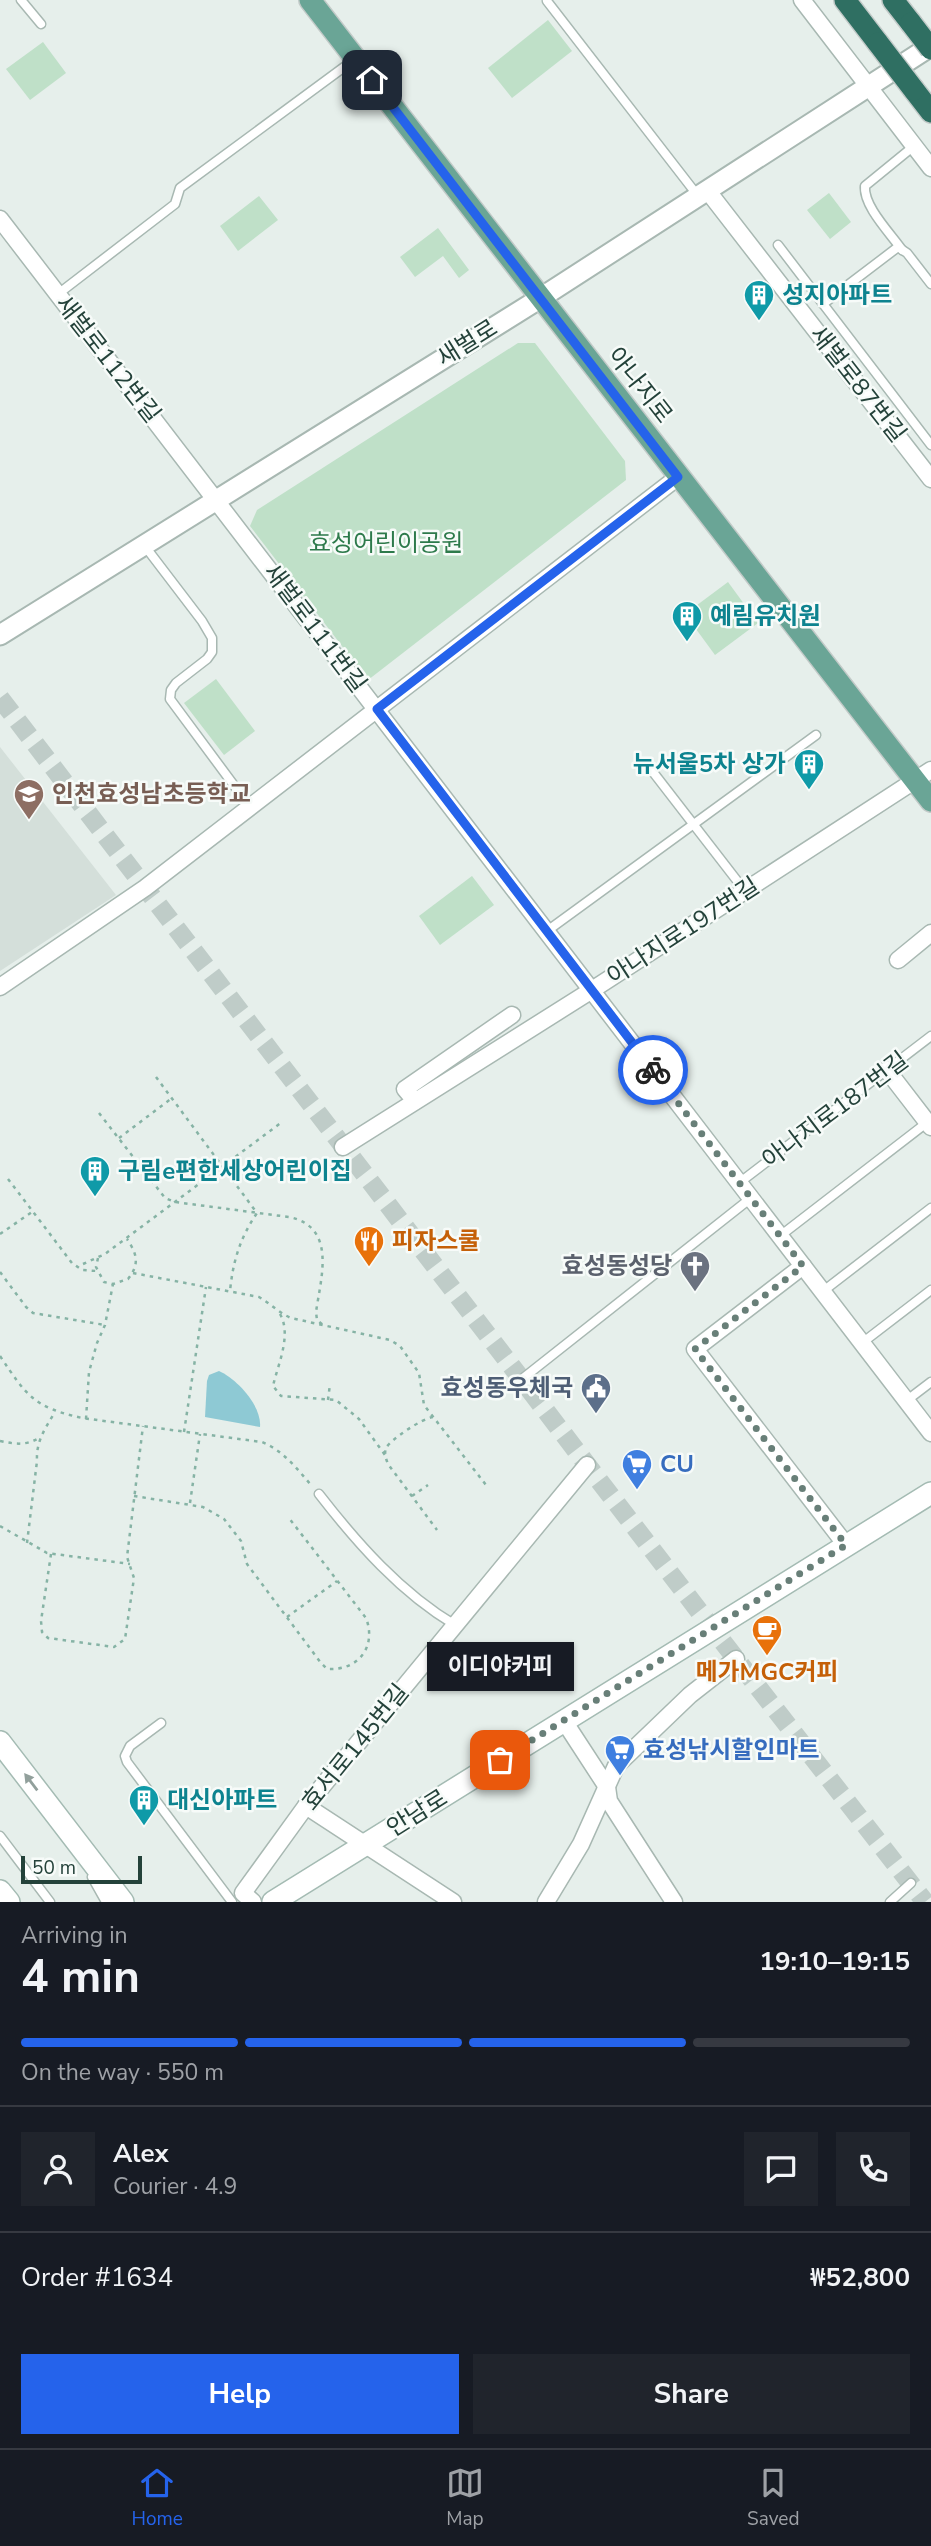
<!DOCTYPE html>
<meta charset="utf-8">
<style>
body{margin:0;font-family:"Nunito Sans","Noto Sans KR",sans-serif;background:#20242c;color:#f1f3f6;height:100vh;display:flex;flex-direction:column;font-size:26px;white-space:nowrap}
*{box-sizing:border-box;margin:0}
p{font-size:23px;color:#9ea1a6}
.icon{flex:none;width:38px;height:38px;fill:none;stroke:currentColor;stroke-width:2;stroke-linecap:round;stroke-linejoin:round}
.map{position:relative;height:1902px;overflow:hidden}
.details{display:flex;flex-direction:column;background:#171b24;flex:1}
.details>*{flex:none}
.scale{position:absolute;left:21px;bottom:18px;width:121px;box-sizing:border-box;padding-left:7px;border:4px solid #24423a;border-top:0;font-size:19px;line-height:24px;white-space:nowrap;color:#24423a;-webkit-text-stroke:5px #f7fbf9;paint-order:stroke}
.pin{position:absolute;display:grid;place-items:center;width:60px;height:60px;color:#fff;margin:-30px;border-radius:14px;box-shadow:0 4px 10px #0006}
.courier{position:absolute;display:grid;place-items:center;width:70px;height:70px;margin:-35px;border:5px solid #2563eb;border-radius:50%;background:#fff;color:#222;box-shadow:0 2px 9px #0007}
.bubble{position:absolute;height:49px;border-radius:0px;background:#171b24;box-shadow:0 2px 5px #0004;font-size:23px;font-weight:700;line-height:49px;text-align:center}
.headline em{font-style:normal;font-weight:700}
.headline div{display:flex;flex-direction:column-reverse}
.headline{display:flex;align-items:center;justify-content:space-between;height:119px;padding:0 21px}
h1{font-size:46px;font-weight:700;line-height:52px}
.bar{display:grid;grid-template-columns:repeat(4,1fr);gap:10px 7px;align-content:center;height:84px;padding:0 21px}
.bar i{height:9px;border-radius:5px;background:#363941}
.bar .selected{background:#2563eb}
.bar p{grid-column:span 4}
.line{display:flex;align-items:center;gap:18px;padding:0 21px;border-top:2px solid #363941}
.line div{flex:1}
.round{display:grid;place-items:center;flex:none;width:74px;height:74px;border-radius:0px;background:#20242c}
.button{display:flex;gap:14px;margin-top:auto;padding:14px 21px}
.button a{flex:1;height:80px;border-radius:0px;background:#2563eb;color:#fff;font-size:28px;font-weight:700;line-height:80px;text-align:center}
.button a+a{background:#20242c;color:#f1f3f6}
.menu{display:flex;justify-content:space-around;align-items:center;height:98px;border-top:2px solid #363941;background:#171b24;font-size:19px;color:#9ea1a6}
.menu a{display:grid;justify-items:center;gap:4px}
.menu .selected{color:#2563eb}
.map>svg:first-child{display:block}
.built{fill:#d4dfda}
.green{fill:#bfe0c8}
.water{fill:#8ec9d4}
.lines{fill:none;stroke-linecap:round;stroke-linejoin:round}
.tertiary-tunnel{stroke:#bfccc8;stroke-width:19;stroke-dasharray:19 10;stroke-linecap:butt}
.service-casing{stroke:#a8b8b2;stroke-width:11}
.minor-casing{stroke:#a8b8b2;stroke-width:19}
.tertiary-casing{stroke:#a8b8b2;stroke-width:23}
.secondary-casing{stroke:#a4bbb3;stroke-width:24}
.primary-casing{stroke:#c2cac8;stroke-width:24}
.motorway-casing{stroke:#c2cac8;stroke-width:24}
.path{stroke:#86b3a5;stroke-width:2.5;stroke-dasharray:3.5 5;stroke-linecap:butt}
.service{stroke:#fff;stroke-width:8}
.minor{stroke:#fff;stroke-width:16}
.tertiary{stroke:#fff;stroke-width:19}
.secondary{stroke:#fff;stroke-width:21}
.primary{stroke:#6aa596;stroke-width:21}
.motorway{stroke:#2f6f62;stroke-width:21}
.motorway-bridge-casing{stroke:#c2cac8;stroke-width:24;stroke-linecap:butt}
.motorway-bridge{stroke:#2f6f62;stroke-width:21}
.oneway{fill:#92a09c}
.done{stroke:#687f78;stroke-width:7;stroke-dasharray:0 12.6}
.route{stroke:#2563eb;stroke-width:9}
.labels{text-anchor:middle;stroke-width:5;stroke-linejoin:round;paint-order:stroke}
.culture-label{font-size:24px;font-weight:bold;fill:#0d838f;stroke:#f7fbf9;text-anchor:start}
.street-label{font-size:24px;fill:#24423a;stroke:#f7fbf9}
.park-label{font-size:24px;fill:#2d7a4b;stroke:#f7fbf9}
.education-label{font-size:24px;font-weight:bold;fill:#785e54;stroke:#f7fbf9;text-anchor:start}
.food-label{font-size:24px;font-weight:bold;fill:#c56008;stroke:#f7fbf9;text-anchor:start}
.worship-label{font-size:24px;font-weight:bold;fill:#5b616d;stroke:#f7fbf9;text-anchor:end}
.service-label{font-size:24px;font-weight:bold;fill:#4e5e75;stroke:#f7fbf9;text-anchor:end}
.shop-label{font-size:24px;font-weight:bold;fill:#366cbe;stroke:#f7fbf9;text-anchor:start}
</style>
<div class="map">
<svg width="931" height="1902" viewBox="0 0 931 1902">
<rect width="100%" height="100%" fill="#e6efeb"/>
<polygon class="built" points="0,747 116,895 0,971"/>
<g class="green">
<polygon points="548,20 572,51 512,98 488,68"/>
<polygon points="43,42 66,73 30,100 6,69"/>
<polygon points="829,193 851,222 830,239 807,210"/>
<polygon points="259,196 278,220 238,251 220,226"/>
<polygon points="438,228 469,270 459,278 443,256 415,277 400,257"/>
<polygon points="518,343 535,343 625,461 626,480 368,680 250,526 257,510"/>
<polygon points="728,582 758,623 715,655 685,614"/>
<polygon points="216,679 255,731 224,755 184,703"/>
<polygon points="472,876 494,905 440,945 419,916"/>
</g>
<path class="water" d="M219,1371C237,1379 262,1406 260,1427L205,1417L207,1381L209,1375Z"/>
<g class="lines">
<polyline class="tertiary-tunnel" points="0,698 712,1628 925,1902"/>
<g class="service-casing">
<g id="service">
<polyline points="21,0 41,24"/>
<polyline points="547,1 698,196"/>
<polyline points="778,245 931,445"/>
<path d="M902,250C891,234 863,206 865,186L914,146"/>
<polyline points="58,294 175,204 180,188 355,59"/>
<polyline points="823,304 898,247 907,253 931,284"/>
<polyline points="144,545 202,621 212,638 212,652 207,659 176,683 171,690 170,699 250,807"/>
<polyline points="646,763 745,891"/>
<polyline points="547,931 816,735"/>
<polyline points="739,1183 931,1036"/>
<polyline points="780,1236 929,1121"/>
<polyline points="822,1292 931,1208"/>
<polyline points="862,1343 931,1290"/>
<polyline points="522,1379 751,1198"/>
<polyline points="906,1401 931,1382"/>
<path d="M319,1494C357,1543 401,1593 455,1625"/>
<polyline points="161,1723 130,1746 125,1756 127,1762 232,1902"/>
<polyline points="0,1836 50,1902"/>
<polyline points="92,1877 106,1902"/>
<polyline points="890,1902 911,1883"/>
</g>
</g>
<g class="minor-casing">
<g id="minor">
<polyline points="802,0 931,168"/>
<polyline points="707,190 931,479"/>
<polyline points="0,219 931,1433"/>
<polyline points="898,960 931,933"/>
<polyline points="0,987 145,888 678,477"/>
<polyline points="887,1070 931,1127"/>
<polyline points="415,1101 405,1089 512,1015"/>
<polyline points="343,1147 592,990 931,770"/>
<polyline points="803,1266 695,1349 846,1545"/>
<polyline points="564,1721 607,1787 609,1801 674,1902"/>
<polyline points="306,1806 453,1902"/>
<polyline points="253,1902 243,1893 306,1806 587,1465"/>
<polyline points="546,1902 581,1844 616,1766 690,1695 736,1659"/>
</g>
</g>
<g class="tertiary-casing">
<polyline id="tertiary" points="0,635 539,299 931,46"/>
</g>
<g class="secondary-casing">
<g id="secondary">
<polyline points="0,1742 123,1902"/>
<polyline points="0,1891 9,1902"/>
<polyline points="273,1902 931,1493"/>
</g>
</g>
<g class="primary-casing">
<polyline id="primary" points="310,0 931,801"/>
</g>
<g class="motorway-casing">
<g id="motorway">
<polyline points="845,0 878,43"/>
<polyline points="893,0 911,23"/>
<polyline points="914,90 931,112"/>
</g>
</g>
<g class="path">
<path d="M156,1077L257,1213C240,1238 233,1261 230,1291"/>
<path d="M99,1113L165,1198L175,1202L289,1217C337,1227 321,1277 316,1312L317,1320L323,1325"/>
<polyline points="119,1138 172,1098"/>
<polyline points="8,1179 72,1263 82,1270 97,1271"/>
<polyline points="0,1234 32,1212"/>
<path d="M98,1258L96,1267L104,1282L113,1284L128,1279C140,1264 137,1254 127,1239"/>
<polyline points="83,1264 105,1254 282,1122"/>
<polyline points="0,1272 26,1307 33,1313 105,1325"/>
<path d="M133,1273L259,1297C271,1304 279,1313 291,1318L390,1340L400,1346L419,1373L424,1405L486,1485"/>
<path d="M280,1314C292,1335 278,1364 273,1386L281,1396L336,1400L359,1419L385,1455"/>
<path d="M0,1356C27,1396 33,1407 82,1418L262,1442C284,1451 297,1469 312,1486"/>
<polyline points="328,1400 330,1384"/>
<path d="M433,1417C423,1418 391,1439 386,1448C384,1453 386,1459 388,1464L437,1530"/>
<polyline points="86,1419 89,1372 97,1343 105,1325 113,1284"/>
<polyline points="184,1432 206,1287"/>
<path d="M0,1441C15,1444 25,1446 39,1438"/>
<path d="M134,1496L203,1507L224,1519L241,1541L247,1564L321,1663L327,1669C358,1671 377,1647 366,1618L289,1518"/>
<polyline points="412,1496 428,1485"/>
<polyline points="190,1503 200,1434"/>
<polyline points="0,1526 47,1553 130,1564"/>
<path d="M27,1543L37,1461C36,1441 45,1429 55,1412"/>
<polyline points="51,1554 41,1621 42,1632 48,1638 114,1647 125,1639 134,1578 127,1557 143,1426"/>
<polyline points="287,1617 337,1581"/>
</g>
<use href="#service" class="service"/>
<use href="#minor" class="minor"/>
<use href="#tertiary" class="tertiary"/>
<use href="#secondary" class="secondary"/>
<use href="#primary" class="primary"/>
<use href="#motorway" class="motorway"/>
<g class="motorway-bridge-casing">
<g id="motorway-bridge">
<polyline points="911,23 931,49"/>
<polyline points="878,43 914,90"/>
</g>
</g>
<use href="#motorway-bridge" class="motorway-bridge"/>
</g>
<defs><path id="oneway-solid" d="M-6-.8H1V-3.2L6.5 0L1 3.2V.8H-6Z" transform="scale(1.75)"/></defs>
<use class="oneway" href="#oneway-solid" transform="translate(31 1782) rotate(-127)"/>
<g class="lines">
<polyline class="done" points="500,1760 846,1545 695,1349 803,1266 653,1070"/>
<polyline class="route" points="372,80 678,477 377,709 653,1070"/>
</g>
<defs>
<g id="building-pin" transform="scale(1.575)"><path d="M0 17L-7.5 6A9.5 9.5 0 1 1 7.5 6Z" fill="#0f9aa8" stroke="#f7fbf9"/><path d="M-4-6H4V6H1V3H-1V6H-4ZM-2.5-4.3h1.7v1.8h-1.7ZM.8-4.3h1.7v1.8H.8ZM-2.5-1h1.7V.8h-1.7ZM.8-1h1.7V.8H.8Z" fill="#fff"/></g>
<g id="school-pin" transform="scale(1.575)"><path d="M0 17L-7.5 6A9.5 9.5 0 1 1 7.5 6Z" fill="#8d6e63" stroke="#f7fbf9"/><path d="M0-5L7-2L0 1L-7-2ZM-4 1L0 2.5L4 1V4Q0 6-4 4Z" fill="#fff"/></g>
<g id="restaurant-pin" transform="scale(1.575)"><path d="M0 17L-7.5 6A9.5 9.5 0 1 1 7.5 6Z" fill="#e8710a" stroke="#f7fbf9"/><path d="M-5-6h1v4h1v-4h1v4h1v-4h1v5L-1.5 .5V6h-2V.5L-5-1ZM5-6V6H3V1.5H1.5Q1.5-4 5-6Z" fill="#fff"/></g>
<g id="church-pin" transform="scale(1.575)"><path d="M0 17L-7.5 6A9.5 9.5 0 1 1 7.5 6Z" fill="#6b7280" stroke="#f7fbf9"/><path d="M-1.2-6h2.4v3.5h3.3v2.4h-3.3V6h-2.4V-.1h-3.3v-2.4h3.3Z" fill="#fff"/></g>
<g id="civic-pin" transform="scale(1.575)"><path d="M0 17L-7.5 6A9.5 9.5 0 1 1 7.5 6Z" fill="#5c6f8a" stroke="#f7fbf9"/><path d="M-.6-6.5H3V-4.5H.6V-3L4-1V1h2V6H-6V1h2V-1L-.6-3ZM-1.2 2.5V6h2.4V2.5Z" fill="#fff"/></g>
<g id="supermarket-pin" transform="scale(1.575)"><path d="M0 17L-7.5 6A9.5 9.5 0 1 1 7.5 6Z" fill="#3f7fe0" stroke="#f7fbf9"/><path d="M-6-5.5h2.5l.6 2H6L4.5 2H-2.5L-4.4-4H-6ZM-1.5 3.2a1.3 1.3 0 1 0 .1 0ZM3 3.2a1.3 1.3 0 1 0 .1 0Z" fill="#fff"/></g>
<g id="cafe-pin" transform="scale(1.575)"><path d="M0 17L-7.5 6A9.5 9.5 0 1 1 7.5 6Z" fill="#e8710a" stroke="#f7fbf9"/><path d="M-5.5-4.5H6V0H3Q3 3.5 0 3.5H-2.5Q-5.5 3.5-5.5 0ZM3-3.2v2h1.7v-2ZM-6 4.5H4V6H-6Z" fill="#fff"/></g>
</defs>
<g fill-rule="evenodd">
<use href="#building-pin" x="759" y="295"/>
<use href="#building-pin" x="687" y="616"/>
<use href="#building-pin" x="809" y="764"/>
<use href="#school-pin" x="29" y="794"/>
<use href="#building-pin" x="95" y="1171"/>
<use href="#restaurant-pin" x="369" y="1241"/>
<use href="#church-pin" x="695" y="1266"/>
<use href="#civic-pin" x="596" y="1388"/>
<use href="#supermarket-pin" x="637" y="1464"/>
<use href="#cafe-pin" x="767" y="1630"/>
<use href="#supermarket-pin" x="620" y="1750"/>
<use href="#building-pin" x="144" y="1800"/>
</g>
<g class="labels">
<g class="culture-label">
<text x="782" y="303">성지아파트</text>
<text x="710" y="624">예림유치원</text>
<text x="786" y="772" text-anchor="end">뉴서울5차 상가</text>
<text x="118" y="1179">구림e편한세상어린이집</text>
<text x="167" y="1808">대신아파트</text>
</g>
<g class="street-label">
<text transform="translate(467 343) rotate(-32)" y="8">새벌로</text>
<text transform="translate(108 359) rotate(52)" y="8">새벌로112번길</text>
<text transform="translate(858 384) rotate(52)" y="8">새벌로87번길</text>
<text transform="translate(640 385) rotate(52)" y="8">아나지로</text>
<text transform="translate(315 628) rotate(53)" y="8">새벌로111번길</text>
<text transform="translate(683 931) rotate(-33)" y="8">아나지로197번길</text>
<text transform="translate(835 1110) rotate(-37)" y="8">아나지로187번길</text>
<text transform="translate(355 1747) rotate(-51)" y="8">효서로145번길</text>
<text transform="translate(417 1813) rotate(-32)" y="8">안남로</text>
</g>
<g class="park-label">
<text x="386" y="551">효성어린이공원</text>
</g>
<g class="education-label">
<text x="52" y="802">인천효성남초등학교</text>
</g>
<g class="food-label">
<text x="392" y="1249">피자스쿨</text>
<text x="767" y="1680" text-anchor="middle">메가MGC커피</text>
</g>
<g class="worship-label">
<text x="672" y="1274">효성동성당</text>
</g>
<g class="service-label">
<text x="573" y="1396">효성동우체국</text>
</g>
<g class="shop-label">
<text x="660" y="1472">CU</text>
<text x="643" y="1758">효성낚시할인마트</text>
</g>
</g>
</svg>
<div class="scale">50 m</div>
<div class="pin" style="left:500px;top:1760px;background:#ea580c"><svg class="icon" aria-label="bag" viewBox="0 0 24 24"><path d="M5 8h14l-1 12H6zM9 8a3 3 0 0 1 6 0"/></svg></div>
<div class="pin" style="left:372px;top:80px;background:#1f2937"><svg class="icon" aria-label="home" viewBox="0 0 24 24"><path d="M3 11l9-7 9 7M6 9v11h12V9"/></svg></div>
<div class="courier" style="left:653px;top:1070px"><svg class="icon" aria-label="bike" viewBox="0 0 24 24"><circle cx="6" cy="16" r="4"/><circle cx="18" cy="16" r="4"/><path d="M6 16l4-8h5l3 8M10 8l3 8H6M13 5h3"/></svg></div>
<div class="bubble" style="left:427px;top:1642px;width:147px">이디야커피</div>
</div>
<section class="details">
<div class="headline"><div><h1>4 min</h1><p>Arriving in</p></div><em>19:10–19:15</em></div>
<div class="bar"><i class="selected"></i><i class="selected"></i><i class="selected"></i><i></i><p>On the way · 550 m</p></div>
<div class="line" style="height:126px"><a class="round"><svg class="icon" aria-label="person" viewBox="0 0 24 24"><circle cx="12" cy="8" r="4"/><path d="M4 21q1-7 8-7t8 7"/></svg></a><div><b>Alex</b><p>Courier · 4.9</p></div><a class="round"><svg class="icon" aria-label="chat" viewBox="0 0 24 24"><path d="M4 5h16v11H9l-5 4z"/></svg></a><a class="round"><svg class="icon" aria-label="phone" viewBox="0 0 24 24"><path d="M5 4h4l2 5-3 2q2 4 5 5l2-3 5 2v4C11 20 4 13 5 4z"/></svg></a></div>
<div class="line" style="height:91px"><div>Order #1634</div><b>₩52,800</b></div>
<div class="button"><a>Help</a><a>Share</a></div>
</section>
<nav class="menu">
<a class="selected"><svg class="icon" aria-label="home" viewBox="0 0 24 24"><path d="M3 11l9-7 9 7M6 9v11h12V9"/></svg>Home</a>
<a><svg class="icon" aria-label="map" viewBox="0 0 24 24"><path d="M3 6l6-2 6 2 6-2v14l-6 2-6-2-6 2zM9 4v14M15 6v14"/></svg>Map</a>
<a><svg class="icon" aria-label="saved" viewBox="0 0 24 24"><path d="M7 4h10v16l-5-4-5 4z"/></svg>Saved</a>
</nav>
